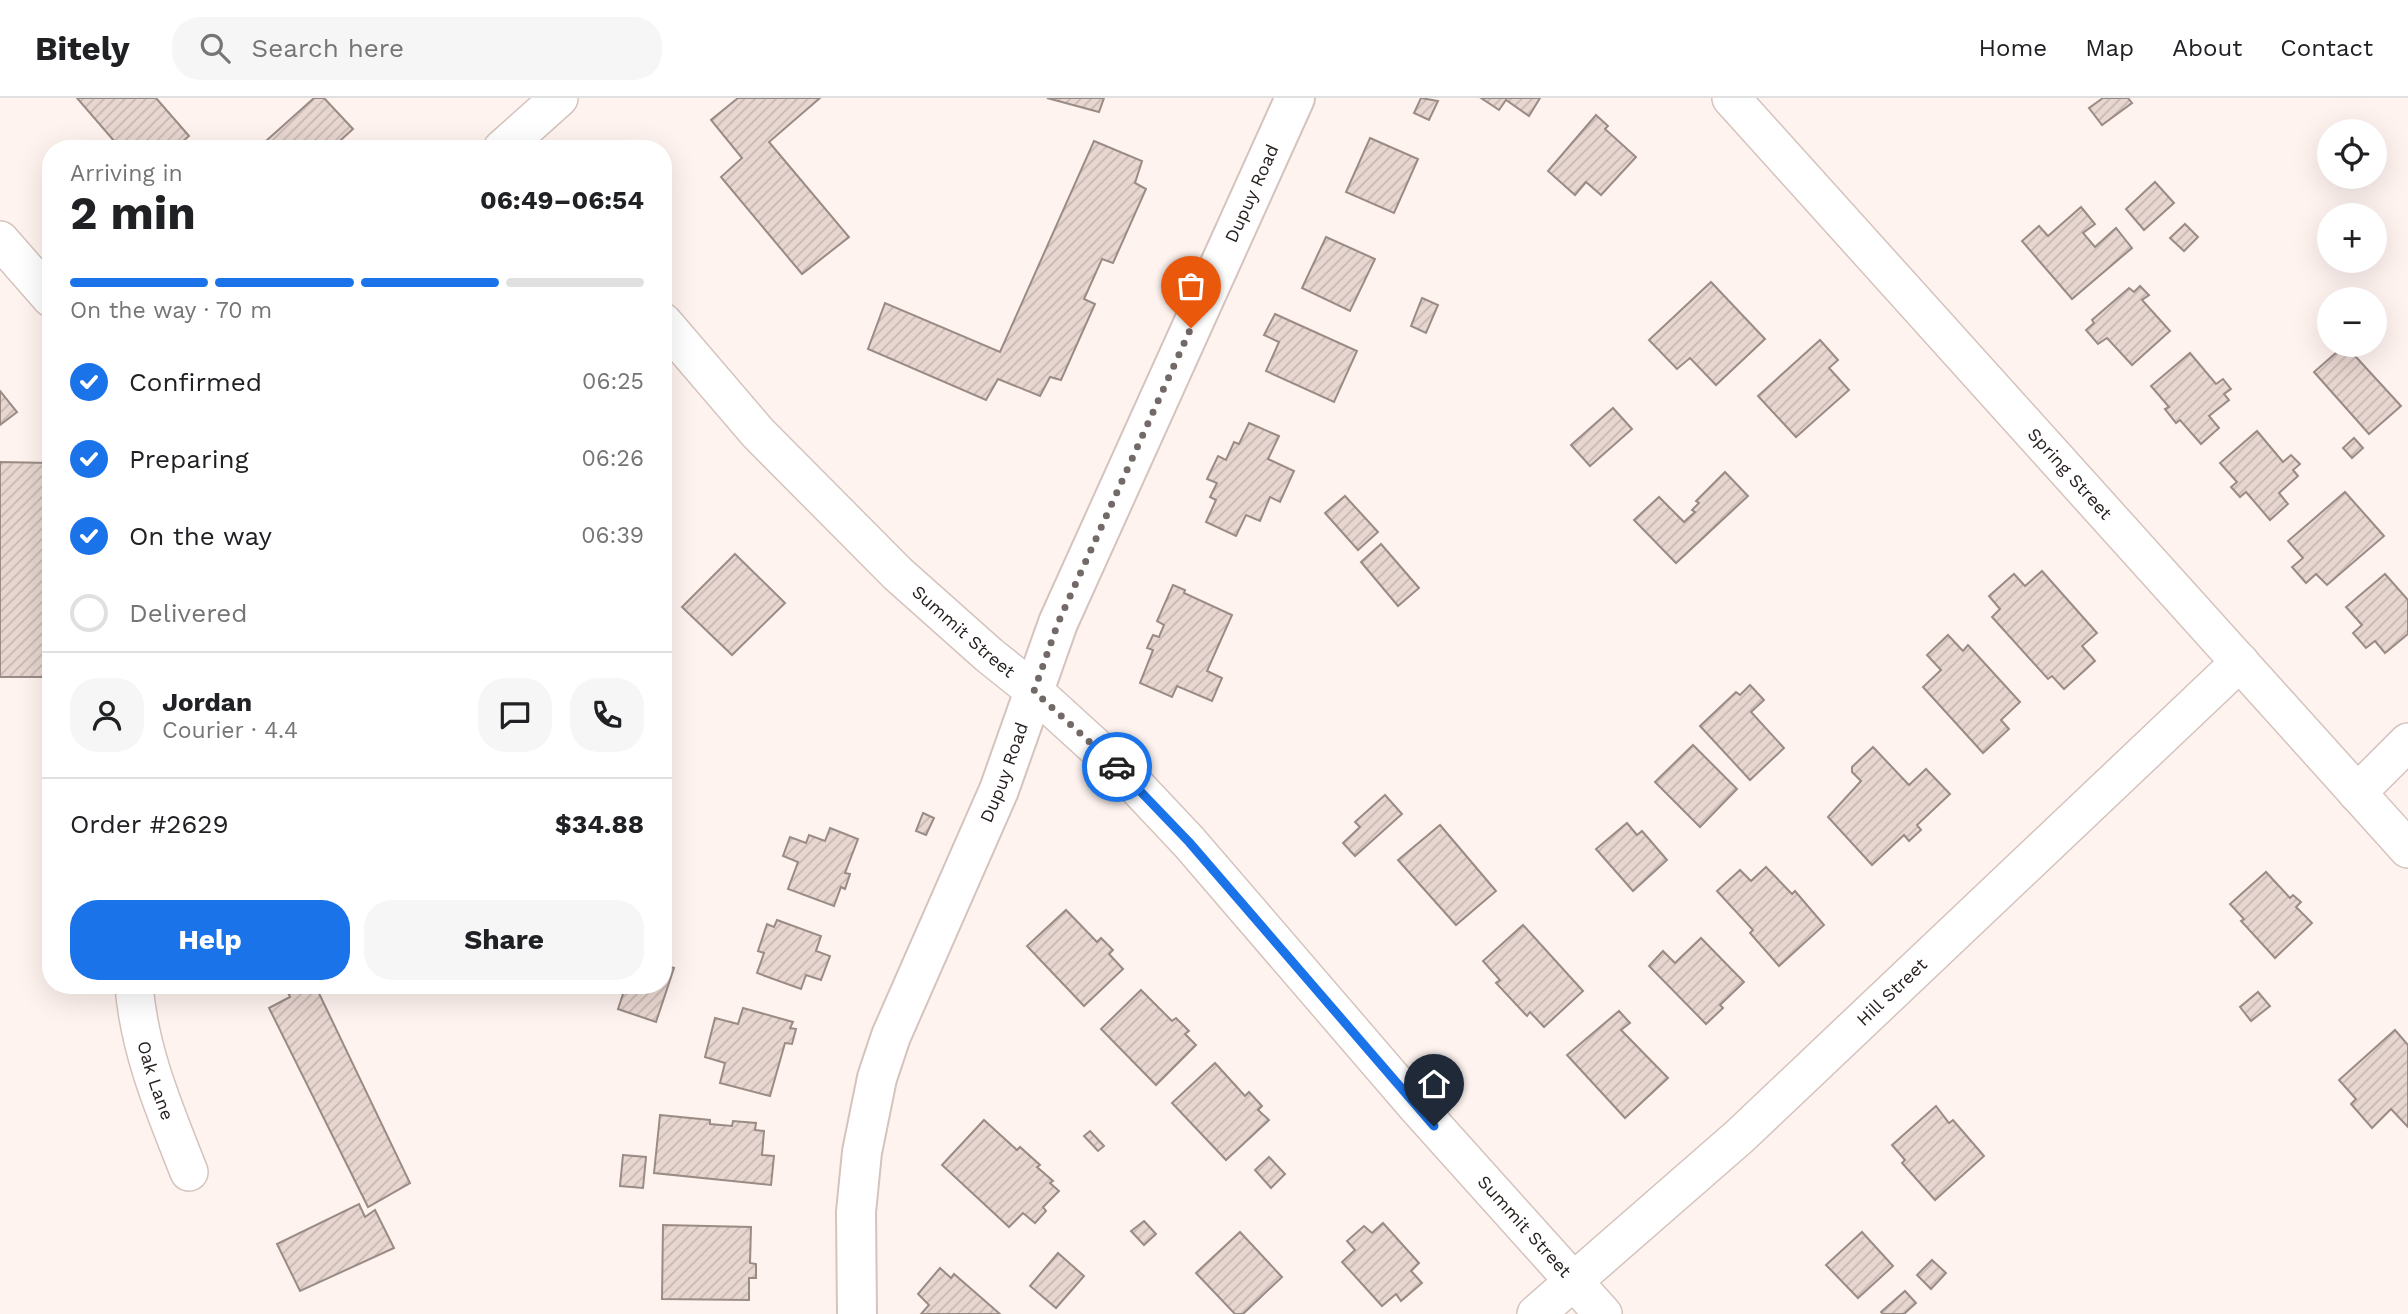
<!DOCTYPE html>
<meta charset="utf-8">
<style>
body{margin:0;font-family:"Work Sans",sans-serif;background:#f6f6f6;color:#202124;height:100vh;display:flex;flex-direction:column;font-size:26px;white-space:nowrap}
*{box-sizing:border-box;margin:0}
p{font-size:23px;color:#757577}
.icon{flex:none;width:38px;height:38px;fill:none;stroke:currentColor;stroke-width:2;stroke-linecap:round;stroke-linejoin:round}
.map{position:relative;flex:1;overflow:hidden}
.sheet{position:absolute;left:42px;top:42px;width:630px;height:854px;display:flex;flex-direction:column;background:#fff;border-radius:28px;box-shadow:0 7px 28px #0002}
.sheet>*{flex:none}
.controls{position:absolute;left:2317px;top:21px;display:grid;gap:14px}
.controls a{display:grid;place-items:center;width:70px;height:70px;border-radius:50%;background:#fff;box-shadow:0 7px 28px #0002;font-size:35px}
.pin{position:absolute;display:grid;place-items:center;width:60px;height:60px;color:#fff;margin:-72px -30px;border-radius:50% 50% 50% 0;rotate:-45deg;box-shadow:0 0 7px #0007}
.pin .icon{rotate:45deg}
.courier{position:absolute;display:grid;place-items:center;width:70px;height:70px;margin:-35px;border:5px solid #1a73e8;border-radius:50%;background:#fff;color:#222;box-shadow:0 2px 9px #0007}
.summary em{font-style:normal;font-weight:700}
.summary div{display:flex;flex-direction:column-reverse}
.summary{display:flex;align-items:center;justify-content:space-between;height:119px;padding:0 28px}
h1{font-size:46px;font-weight:700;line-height:52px}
.bar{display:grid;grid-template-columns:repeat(4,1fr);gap:10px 7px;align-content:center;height:84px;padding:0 28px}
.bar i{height:9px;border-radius:5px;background:#e0e0e0}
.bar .on{background:#1a73e8}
.bar p{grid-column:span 4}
.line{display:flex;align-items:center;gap:18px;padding:0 28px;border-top:2px solid #e0e0e0}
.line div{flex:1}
.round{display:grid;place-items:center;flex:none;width:74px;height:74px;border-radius:28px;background:#f6f6f6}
ol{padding:0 28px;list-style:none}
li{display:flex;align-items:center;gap:21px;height:77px}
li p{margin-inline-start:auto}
li .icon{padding:7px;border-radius:50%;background:#1a73e8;color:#fff;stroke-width:4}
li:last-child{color:#757577}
li i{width:38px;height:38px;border:4px solid #e0e0e0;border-radius:50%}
.cta{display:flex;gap:14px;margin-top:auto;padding:14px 28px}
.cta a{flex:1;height:80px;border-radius:28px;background:#1a73e8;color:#fff;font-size:28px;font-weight:700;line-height:80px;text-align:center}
.cta a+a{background:#f6f6f6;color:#202124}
header{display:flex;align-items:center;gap:42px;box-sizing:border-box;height:98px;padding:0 35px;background:#fff;border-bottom:2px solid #e0e0e0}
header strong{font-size:33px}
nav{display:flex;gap:38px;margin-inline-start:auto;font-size:24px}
.search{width:490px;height:63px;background:#f6f6f6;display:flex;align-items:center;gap:18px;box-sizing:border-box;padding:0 24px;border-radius:28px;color:#757577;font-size:26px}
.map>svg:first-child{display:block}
.building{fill:url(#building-hatch);stroke:#9b8b85;stroke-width:2}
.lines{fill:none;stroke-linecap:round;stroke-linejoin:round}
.street-casing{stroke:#d5c3bd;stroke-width:40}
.secondary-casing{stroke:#d5c3bd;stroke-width:42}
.street{stroke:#fff;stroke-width:37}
.secondary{stroke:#fff;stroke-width:38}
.done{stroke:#736a68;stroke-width:7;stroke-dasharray:0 12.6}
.route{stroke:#1a73e8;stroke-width:9}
.labels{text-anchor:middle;stroke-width:5;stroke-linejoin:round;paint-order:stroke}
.street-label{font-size:18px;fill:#28211f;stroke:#fef3ef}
</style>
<header>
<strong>Bitely</strong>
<div class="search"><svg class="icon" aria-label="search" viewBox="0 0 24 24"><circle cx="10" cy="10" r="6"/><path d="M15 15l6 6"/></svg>Search here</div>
<nav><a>Home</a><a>Map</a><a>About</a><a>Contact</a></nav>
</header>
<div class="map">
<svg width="2408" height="1216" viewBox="0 0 2408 1216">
<defs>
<pattern id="building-hatch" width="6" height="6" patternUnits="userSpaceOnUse" patternTransform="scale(1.75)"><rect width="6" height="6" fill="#e8d6d0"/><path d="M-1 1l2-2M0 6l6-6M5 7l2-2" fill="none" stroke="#c7b7b2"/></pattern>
</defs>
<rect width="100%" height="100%" fill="#fef3ef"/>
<g class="building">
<polygon points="77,0 156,0 189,38 174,51 121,51"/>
<polygon points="314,0 324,0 353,31 331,51 257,51"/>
<polygon points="738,0 820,0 769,44 849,139 802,176 721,79 742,60 711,22"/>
<polygon points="1047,0 1104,0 1099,14"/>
<polygon points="1421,0 1438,3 1429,22 1414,15"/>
<polygon points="1481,0 1540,0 1529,18 1506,2 1499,12"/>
<polygon points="2103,0 2128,0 2132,5 2102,27 2089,10"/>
<polygon points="1596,17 1608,28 1605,31 1636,59 1601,97 1586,84 1575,97 1548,73"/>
<polygon points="1370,40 1418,61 1394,115 1346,94"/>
<polygon points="1094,43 1142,63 1135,85 1146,91 1113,165 1102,161 1084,201 1095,206 1061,282 1050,279 1040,298 998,281 986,302 868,251 885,205 1000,254"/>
<polygon points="2155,84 2174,105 2144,132 2126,111"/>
<polygon points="2081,109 2095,126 2083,135 2095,149 2116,130 2132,150 2072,201 2022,143 2039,128 2048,138"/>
<polygon points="2185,126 2198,139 2184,153 2170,140"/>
<polygon points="1326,139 1375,161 1350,213 1302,190"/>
<polygon points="1711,184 1765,241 1716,287 1690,260 1677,271 1649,242"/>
<polygon points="2140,188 2149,197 2142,202 2170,233 2132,267 2107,240 2098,246 2086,232 2094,225 2092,222 2129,190 2134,194"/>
<polygon points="1422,200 1438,207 1426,235 1411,228"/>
<polygon points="1275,216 1357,253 1334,304 1266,273 1279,244 1264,237"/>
<polygon points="1820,242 1838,262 1829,270 1849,292 1796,339 1758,298"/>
<polygon points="2345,247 2401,308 2369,336 2314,274"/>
<polygon points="2190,255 2216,286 2223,281 2231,291 2224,296 2229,302 2209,318 2219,330 2201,346 2180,322 2176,325 2165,311 2169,309 2151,288"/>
<polygon points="0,293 17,314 0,327"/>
<polygon points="1613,310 1632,331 1590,368 1571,347"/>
<polygon points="1249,325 1279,338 1268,361 1294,373 1280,404 1270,399 1260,423 1246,417 1236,438 1206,424 1216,402 1210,399 1217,385 1207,381 1218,358 1226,362 1234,344 1239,346"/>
<polygon points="2257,333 2283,364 2291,357 2300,366 2293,372 2298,378 2279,395 2288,406 2270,422 2246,394 2240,399 2231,389 2237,384 2220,365"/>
<polygon points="2354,340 2363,350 2352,360 2343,350"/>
<polygon points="0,364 51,365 48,579 0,579"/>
<polygon points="1725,374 1748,398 1676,465 1634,422 1659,399 1684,424 1695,414 1692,412 1699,405 1696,403"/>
<polygon points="2345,394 2384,438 2327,487 2316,476 2306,485 2292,469 2303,460 2288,443"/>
<polygon points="1345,398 1378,434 1358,452 1325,415"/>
<polygon points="1381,446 1419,490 1398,508 1361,464"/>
<polygon points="735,456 785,505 732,557 682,509"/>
<polygon points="2042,473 2097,535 2082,548 2095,563 2064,591 2052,578 2048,581 1992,519 2000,511 1989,498 2014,476 2025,488"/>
<polygon points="2385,476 2408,502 2408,536 2385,555 2375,543 2366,550 2353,535 2362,527 2346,509"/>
<polygon points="1173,487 1185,492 1184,495 1232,517 1207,573 1222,580 1212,603 1177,588 1172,599 1140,585 1153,552 1147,550 1153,537 1159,539 1164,527 1157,523"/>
<polygon points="1948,537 1963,553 1968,547 2020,604 2001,622 2009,631 1983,655 1923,589 1941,572 1927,557"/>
<polygon points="1750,587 1764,602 1751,614 1784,650 1750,682 1700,628 1736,594 1740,597"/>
<polygon points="1693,647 1737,691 1700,729 1655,684"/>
<polygon points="1873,649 1909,687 1926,671 1950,696 1917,727 1921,732 1909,743 1904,737 1872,767 1828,719 1861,683 1852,674 1852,669"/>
<polygon points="1385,697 1402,716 1355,758 1343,745 1360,729 1355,724"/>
<polygon points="923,715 934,720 926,737 916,733"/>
<polygon points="1627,725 1637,737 1642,733 1667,762 1633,793 1596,751"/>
<polygon points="1440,727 1496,793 1456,827 1398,762"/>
<polygon points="830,730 858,741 845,775 850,776 845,791 841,789 834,808 788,791 798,764 783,758 790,739 806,745 809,737 825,743"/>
<polygon points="1766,769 1792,796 1795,793 1824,827 1779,868 1750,835 1753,832 1717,793 1740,772 1751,783"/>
<polygon points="2266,774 2290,800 2293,797 2301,804 2296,809 2312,825 2275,860 2241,823 2244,821 2230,806"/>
<polygon points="1066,812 1097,844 1101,840 1113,852 1109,856 1123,871 1084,908 1027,848"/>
<polygon points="777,822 821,838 816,853 830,858 821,882 806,877 801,891 757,875 764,855 758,853 767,826 774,829"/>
<polygon points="1523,827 1583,893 1544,929 1530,914 1527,918 1496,885 1500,882 1483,863"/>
<polygon points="1701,840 1744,884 1720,907 1723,910 1706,926 1649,868 1663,853 1675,865"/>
<polygon points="663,867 674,870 656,924 618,911 626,887 663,887"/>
<polygon points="285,887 315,887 410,1085 368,1109 269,910 290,899"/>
<polygon points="1141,892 1172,923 1176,920 1189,933 1185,936 1196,947 1156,987 1101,931"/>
<polygon points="2258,894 2270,908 2251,923 2240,909"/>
<polygon points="743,910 793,924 790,930 796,931 792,946 785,945 770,998 720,985 725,965 705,959 715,920 738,926"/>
<polygon points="1619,913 1630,925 1621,932 1668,980 1625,1020 1567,957"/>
<polygon points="2395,932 2408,947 2408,1029 2391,1011 2372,1030 2351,1006 2356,1001 2339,982"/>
<polygon points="1215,965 1245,998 1249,994 1262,1008 1258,1012 1269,1022 1226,1062 1172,1005"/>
<polygon points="1936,1008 1949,1025 1953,1022 1984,1058 1935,1102 1902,1065 1905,1062 1892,1047"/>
<polygon points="660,1017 710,1022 710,1026 732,1028 733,1023 756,1025 755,1032 764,1033 762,1057 774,1058 771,1087 654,1075"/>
<polygon points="984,1022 1017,1052 1020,1049 1040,1067 1037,1069 1053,1083 1050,1085 1059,1093 1043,1109 1046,1113 1035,1125 1023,1115 1009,1129 942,1067"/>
<polygon points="1090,1033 1104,1048 1098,1053 1084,1038"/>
<polygon points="623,1057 646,1059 643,1090 620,1088"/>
<polygon points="1269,1059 1285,1076 1271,1090 1255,1072"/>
<polygon points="359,1106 365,1119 375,1112 394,1150 300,1193 277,1146"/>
<polygon points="1144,1123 1156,1136 1144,1147 1131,1133"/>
<polygon points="1383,1125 1419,1165 1411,1173 1422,1185 1401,1203 1396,1196 1382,1208 1342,1164 1355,1152 1347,1143 1364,1128 1372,1135"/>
<polygon points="663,1127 751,1129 750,1165 756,1166 756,1180 749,1180 749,1202 662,1201"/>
<polygon points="1240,1134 1282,1179 1243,1216 1235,1216 1196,1175"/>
<polygon points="1862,1134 1893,1168 1858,1200 1826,1167"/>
<polygon points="1058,1155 1084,1178 1056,1210 1030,1188"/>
<polygon points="1932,1162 1946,1175 1931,1191 1917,1177"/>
<polygon points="940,1170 951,1180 954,1176 1000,1216 921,1216 929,1207 918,1196"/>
<polygon points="1905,1193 1916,1205 1904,1216 1883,1216 1881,1214"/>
</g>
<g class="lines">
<g class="street-casing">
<g id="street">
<path id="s1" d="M1731,0L2408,751"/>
<polyline points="502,51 559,0"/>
<polyline points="0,142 51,200"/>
<path id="s2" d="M663,224L758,335L898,476L989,557L1034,593L1124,675L1189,744L1417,1009L1603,1216"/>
<polyline points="2357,695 2408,644"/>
<path id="s3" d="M134,887C139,953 165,1013 189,1074"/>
<path id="s4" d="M1536,1216L1740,1038L2240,564"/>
</g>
</g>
<g class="secondary-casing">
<g id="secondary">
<path id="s5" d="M857,1216L856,1114L862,1054L877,980L891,938L999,692L1058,525L1295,0"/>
</g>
</g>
<use href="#street" class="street"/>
<use href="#secondary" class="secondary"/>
</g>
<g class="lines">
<polyline class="done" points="1117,669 1034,593 1058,525 1191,230"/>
<polyline class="route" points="1117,669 1189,744 1434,1028"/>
</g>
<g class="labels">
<g class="street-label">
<text dy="6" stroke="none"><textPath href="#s5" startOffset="1199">Dupuy Road</textPath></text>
<text dy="6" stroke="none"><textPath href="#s1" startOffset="506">Spring Street</textPath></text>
<text dy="6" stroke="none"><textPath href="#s2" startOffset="432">Summit Street</textPath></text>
<text dy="6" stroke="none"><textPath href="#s5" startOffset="569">Dupuy Road</textPath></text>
<text dy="6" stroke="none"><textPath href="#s4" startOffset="480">Hill Street</textPath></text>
<text dy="6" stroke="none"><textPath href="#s3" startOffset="98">Oak Lane</textPath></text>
<text dy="6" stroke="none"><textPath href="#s2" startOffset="1251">Summit Street</textPath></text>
</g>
</g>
</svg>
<div class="controls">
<a><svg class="icon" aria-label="locate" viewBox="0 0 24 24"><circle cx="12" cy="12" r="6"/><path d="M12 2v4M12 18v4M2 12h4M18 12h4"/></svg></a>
<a>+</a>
<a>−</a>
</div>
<div class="pin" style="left:1191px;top:230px;background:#ea580c"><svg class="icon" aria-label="bag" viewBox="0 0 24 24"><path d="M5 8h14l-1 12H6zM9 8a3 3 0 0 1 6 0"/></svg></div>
<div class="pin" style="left:1434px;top:1028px;background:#1f2937"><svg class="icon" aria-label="home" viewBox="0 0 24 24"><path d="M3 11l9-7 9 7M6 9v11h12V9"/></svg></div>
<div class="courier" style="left:1117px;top:669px"><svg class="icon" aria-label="car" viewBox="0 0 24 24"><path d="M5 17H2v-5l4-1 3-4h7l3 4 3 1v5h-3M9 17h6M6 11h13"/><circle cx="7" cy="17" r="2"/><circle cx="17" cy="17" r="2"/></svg></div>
<section class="sheet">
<div class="summary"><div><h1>2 min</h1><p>Arriving in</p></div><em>06:49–06:54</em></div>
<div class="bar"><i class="on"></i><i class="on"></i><i class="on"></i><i></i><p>On the way · 70 m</p></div>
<ol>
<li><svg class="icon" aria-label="check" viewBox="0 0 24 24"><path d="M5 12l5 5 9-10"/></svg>Confirmed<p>06:25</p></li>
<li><svg class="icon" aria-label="check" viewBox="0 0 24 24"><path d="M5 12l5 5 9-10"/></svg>Preparing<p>06:26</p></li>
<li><svg class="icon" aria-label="check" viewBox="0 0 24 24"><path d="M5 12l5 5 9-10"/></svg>On the way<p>06:39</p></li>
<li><i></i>Delivered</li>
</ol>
<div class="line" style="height:126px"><a class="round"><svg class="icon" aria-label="person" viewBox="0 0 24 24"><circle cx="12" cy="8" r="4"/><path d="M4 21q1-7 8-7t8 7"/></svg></a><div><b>Jordan</b><p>Courier · 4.4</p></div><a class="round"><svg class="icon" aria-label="chat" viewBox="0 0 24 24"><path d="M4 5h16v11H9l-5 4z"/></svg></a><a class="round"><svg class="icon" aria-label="phone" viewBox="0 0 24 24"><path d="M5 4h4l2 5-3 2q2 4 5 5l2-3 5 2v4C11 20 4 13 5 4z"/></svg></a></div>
<div class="line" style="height:91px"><div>Order #2629</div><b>$34.88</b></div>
<div class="cta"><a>Help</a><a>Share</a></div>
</section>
</div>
